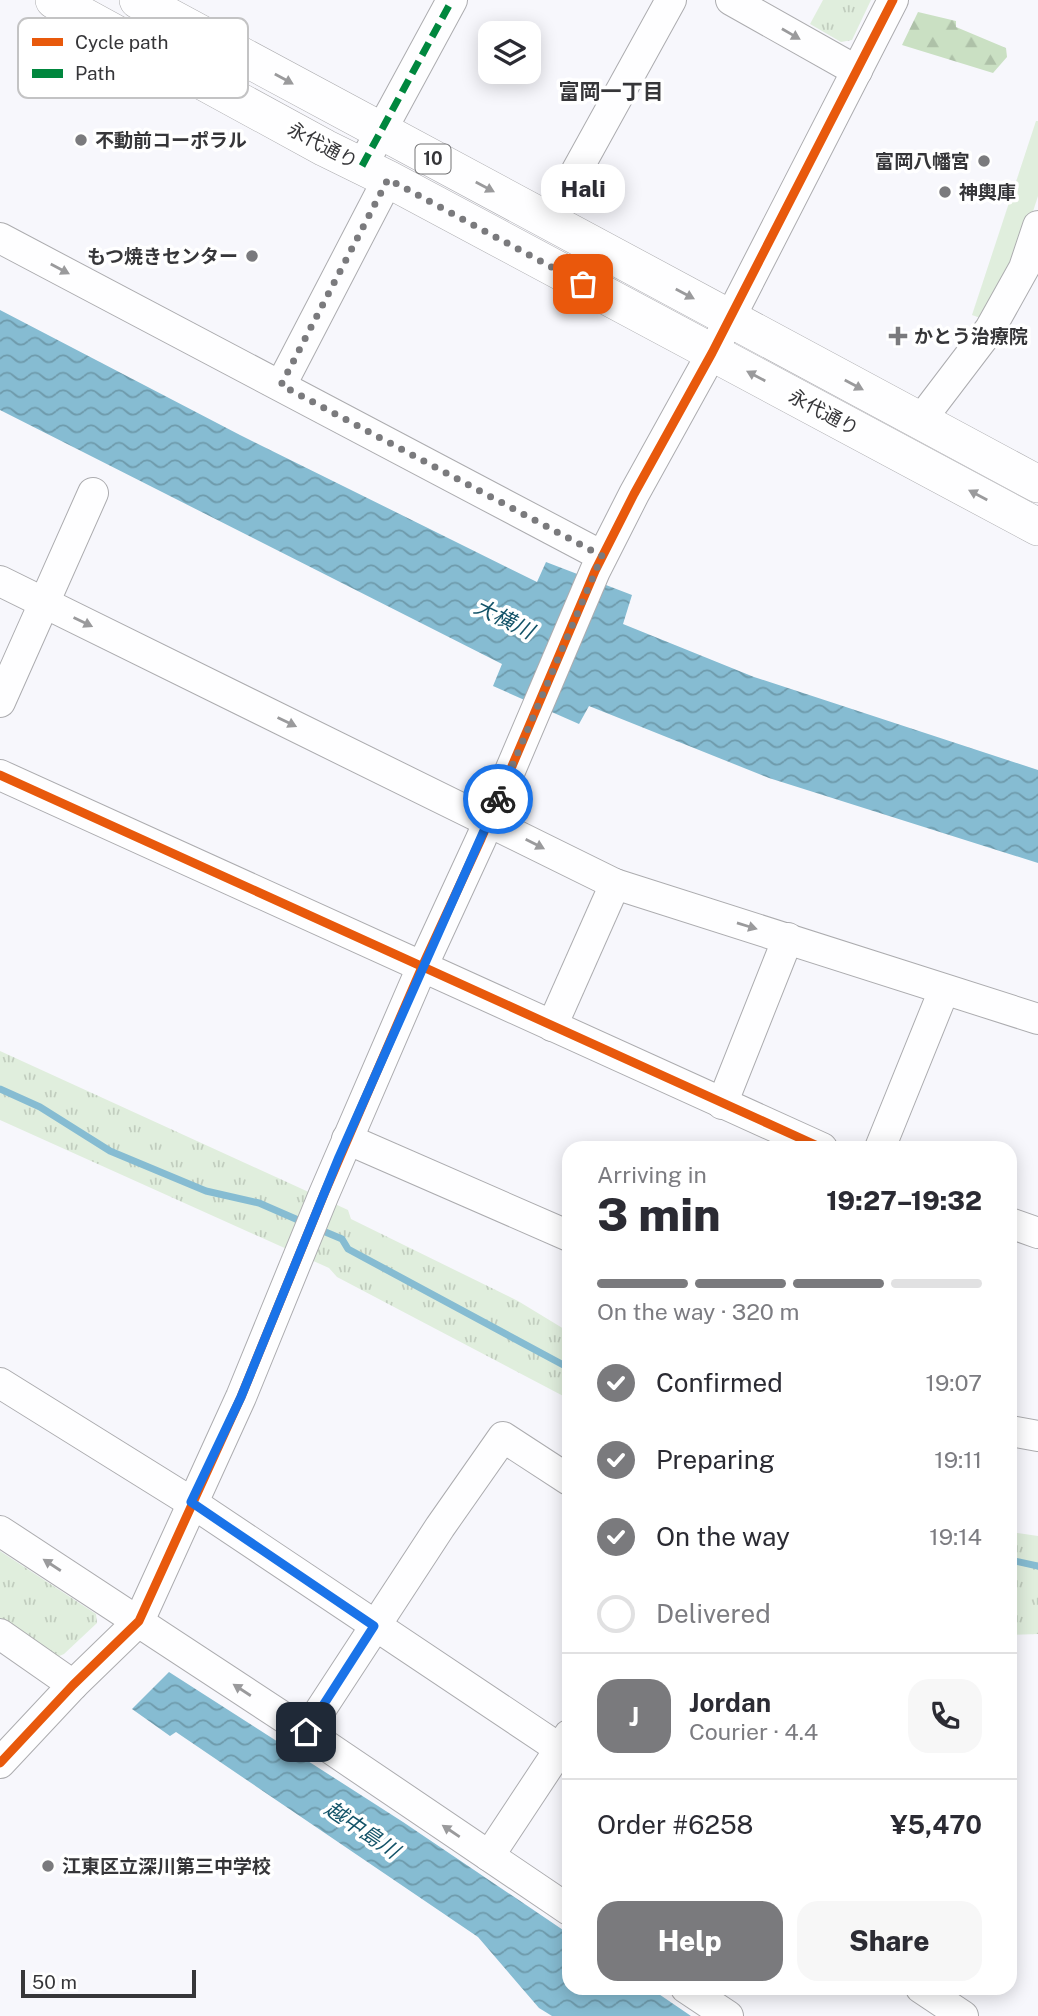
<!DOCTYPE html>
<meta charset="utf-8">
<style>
body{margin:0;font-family:"Public Sans","Noto Sans JP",sans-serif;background:#f7f7f7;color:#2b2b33;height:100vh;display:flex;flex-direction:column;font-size:26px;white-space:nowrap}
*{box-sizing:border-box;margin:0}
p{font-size:23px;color:#7c7c81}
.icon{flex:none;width:38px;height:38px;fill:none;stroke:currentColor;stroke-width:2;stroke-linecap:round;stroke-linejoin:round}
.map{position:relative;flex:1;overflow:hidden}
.side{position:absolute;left:562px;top:1141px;width:455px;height:854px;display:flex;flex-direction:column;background:#fff;border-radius:21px;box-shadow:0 4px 18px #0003}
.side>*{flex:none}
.fabs{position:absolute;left:478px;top:21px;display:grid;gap:14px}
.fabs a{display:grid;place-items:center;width:63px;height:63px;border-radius:14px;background:#fff;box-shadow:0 4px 18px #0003;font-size:35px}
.scale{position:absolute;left:21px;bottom:18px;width:175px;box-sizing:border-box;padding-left:7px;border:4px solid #363639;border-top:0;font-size:19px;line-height:24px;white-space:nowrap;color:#363639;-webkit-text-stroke:5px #fff;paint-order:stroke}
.pin{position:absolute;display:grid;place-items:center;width:60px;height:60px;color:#fff;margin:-30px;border-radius:14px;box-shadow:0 4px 10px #0006}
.courier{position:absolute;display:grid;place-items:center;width:70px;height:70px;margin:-35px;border:5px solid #1a73e8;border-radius:50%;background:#fff;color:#222;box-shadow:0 2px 9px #0007}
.bubble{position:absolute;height:49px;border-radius:21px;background:#fff;box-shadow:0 4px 18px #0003;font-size:23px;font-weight:800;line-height:49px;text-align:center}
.headline em{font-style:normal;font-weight:800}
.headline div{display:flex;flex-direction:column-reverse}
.headline{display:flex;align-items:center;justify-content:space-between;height:119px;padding:0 35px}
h1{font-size:46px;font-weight:800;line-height:52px}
.bar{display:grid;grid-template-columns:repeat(4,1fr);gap:10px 7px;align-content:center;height:84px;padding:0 35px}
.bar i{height:9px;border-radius:5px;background:#e1e1e2}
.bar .current{background:#7a7a7d}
.bar p{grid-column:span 4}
.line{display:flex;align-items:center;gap:18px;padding:0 35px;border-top:2px solid #e1e1e2}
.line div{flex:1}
.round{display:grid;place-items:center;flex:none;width:74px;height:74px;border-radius:21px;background:#f7f7f7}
ol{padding:0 35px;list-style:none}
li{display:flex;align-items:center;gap:21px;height:77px}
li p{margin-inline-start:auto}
li .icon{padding:7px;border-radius:50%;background:#7a7a7d;color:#fff;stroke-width:4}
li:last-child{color:#7c7c81}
li i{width:38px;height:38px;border:4px solid #e1e1e2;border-radius:50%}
.action{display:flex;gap:14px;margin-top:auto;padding:14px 35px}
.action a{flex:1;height:80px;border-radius:21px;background:#7a7a7d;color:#fff;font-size:28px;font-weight:800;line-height:80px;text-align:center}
.action a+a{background:#f7f7f7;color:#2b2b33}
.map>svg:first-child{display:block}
.grass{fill:url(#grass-tufts)}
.forest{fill:url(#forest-firs)}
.garden{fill:#e0eedd}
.water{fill:url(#water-waves)}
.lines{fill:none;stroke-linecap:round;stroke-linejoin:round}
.stream{stroke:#86bcd2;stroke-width:7}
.minor-casing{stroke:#acacaf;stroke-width:32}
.major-casing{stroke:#acacaf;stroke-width:38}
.minor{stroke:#fefeff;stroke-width:30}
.major{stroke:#fefeff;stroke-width:37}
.quiet{stroke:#00873e;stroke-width:7;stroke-dasharray:14 7;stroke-linecap:butt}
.cycleway-casing{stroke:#fff;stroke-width:13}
.cycleway{stroke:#e8590c;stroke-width:9}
.oneway{fill:#9a9a9c}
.done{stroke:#7a7a7d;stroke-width:7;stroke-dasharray:0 12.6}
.route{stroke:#1a73e8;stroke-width:9}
.poi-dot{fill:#7a7a7d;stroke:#fff;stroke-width:2.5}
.labels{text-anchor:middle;stroke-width:7;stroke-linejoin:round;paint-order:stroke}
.shield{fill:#fff;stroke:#727274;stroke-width:2}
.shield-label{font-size:18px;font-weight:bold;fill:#363639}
.poi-label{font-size:19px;font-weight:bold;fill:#363639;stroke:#fff;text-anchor:start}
.street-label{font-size:19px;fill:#363639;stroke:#fff}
.neighbourhood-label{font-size:21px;font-weight:bold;fill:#363639;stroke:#fff}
.water-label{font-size:21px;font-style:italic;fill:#135368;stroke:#fff}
.key{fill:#fff;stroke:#c3c3c4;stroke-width:2}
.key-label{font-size:19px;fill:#363639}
</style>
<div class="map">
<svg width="1038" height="2016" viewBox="0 0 1038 2016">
<defs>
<pattern id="grass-tufts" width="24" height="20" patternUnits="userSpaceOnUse" patternTransform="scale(1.75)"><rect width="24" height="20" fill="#e0eedd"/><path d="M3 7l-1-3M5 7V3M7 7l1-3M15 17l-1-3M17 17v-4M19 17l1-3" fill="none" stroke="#c1cdbe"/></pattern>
<pattern id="forest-firs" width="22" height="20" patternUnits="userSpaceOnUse" patternTransform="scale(1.75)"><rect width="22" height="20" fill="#cae0c3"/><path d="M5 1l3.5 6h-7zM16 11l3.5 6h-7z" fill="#aec1a8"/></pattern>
<pattern id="water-waves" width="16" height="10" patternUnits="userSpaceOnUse" patternTransform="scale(1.75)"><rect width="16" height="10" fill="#86bcd2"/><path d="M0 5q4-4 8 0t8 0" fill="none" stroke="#6e9aab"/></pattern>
</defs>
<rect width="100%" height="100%" fill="#f7f7fc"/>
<g class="grass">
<polygon points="823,0 871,0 852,40 841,42 810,24"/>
<polygon points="0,1051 348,1210 351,1219 518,1301 569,1332 569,1399 337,1277 329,1268 0,1120"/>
<polygon points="1010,1532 1038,1536 1038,1634 1010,1635"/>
<polygon points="0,1551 96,1614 97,1623 64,1654 57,1657 0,1620"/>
</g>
<polygon class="forest" points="918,12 956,21 956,27 1006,48 1007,57 993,73 902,45"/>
<polygon class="garden" points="1036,121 1038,121 1038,196 1014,270 983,319 972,315"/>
<g class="water">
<polygon points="0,310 240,435 537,582 546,562 632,595 623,624 754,677 1038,770 1038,863 769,778 589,706 579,724 493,686 502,664 0,410"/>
<polygon points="169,1672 403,1822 569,1934 569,1988 650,1988 691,2016 552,2016 539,2008 478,1937 176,1732 170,1736 132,1709"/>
</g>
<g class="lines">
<g class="stream">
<polyline points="0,1089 40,1107 110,1151 206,1191 259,1203 305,1223"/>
<polyline points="316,1228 342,1239 348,1249 569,1368"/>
<polyline points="1010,1560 1038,1566"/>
</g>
<g class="minor-casing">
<g id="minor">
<polyline points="731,0 857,71"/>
<polyline points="362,166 452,0"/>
<polyline points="549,221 671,0"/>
<polyline points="0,238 602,556"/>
<polyline points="281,385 388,179"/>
<polyline points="920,421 990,329 1024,268 1038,226"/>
<polyline points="0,581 615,884 1038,1019"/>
<polyline points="0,702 93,493"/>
<polyline points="0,775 822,1148"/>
<polyline points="552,1026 615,884"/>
<polyline points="722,1104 788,938"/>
<polyline points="347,1139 569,1236"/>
<polyline points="880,1148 944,990"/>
<polyline points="1010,1223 1038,1233"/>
<polyline points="0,1383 191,1502 569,1755"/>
<polyline points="1010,1431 1038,1436"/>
<polyline points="0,1531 306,1732 569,1910"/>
<polyline points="0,1634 73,1685"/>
<polyline points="306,1732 440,1527 503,1437 569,1480"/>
<polyline points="0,1763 73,1685 139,1621 241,1397 324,1194 422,967 481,839 595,571 634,494 712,353 893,0"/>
<polyline points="489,1856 569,1735"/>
<polyline points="686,1988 728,2016"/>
<polyline points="921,1988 963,2016"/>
</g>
</g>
<g class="major-casing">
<g id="major">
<polyline points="54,0 325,148 388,179 1038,527"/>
<polyline points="138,0 1038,484"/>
</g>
</g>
<use href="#minor" class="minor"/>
<use href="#major" class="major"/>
<polyline class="quiet" points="362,166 452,0"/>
<g class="cycleway-casing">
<g id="cycleway">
<polyline points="0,775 822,1148"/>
<polyline points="0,1763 73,1685 139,1621 241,1397 324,1194 422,967 481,839 595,571 634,494 712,353 893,0"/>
</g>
</g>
<use href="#cycleway" class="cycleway"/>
</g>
<defs><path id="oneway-solid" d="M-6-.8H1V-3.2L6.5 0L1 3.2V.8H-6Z" transform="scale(1.75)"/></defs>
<g class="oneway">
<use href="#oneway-solid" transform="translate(791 34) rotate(30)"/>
<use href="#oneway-solid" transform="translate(284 79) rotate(29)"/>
<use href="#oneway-solid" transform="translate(485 187) rotate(28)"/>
<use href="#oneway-solid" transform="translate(60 269) rotate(28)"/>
<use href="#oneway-solid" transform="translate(685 294) rotate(28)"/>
<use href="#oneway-solid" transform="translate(756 376) rotate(-152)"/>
<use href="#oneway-solid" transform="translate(854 385) rotate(28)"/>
<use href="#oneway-solid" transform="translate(978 495) rotate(-152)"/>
<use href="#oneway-solid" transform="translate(83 622) rotate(26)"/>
<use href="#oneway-solid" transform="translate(287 722) rotate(26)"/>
<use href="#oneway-solid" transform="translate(535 844) rotate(27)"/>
<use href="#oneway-solid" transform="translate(747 926) rotate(17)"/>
<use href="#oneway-solid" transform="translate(52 1565) rotate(-147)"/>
<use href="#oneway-solid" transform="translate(242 1690) rotate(-147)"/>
<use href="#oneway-solid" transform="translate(451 1831) rotate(-146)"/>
</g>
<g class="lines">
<polyline class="done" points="498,799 602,556 281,385 388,179 583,284"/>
<polyline class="route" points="306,1732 374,1626 191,1502 241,1397 339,1157 498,799"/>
</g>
<g class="poi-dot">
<circle cx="81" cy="140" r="7"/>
<circle cx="984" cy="161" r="7"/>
<circle cx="945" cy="192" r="7"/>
<circle cx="252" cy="256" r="7"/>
<path d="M894.5 325.5h7v7h7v7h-7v7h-7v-7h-7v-7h7z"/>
<circle cx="48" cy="1866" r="7"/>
</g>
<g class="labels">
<rect class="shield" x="415.5" y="144.5" width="35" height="29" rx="5"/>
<g class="shield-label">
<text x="433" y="165">10</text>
</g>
<g class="poi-label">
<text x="95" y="147">不動前コーポラル</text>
<text x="970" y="168" text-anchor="end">富岡八幡宮</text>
<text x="959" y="199">神輿庫</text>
<text x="238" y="263" text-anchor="end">もつ焼きセンター</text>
<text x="914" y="343">かとう治療院</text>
<text x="62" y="1873">江東区立深川第三中学校</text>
</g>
<g class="street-label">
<text transform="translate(323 145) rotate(28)" y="7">永代通り</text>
<text transform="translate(824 412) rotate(28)" y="7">永代通り</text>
</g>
<g class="neighbourhood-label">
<text x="611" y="99">富岡一丁目</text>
</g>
<g class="water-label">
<text transform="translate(504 619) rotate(26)" y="7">大横川</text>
<text transform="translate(362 1830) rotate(34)" y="7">越中島川</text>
</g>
</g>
<rect x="18" y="18" width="230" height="80" rx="10" class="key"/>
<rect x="32" y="38" width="31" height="8" fill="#e8590c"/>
<rect x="32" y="69" width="31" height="9" fill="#00873e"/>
<g class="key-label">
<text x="75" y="49">Cycle path</text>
<text x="75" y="80">Path</text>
</g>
</svg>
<div class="fabs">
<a><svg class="icon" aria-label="layers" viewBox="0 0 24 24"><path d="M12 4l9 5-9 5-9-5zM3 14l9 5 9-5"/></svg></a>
</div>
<div class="scale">50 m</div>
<div class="pin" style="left:583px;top:284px;background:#ea580c"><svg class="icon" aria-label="bag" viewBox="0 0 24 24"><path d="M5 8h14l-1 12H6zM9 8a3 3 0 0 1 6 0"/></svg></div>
<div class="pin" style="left:306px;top:1732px;background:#1f2937"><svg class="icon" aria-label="home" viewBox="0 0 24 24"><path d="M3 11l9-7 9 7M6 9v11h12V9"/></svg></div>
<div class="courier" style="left:498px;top:799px"><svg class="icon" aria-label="bike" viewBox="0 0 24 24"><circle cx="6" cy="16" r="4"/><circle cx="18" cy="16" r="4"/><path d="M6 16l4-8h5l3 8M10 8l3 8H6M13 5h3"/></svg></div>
<div class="bubble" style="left:541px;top:164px;width:84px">Hali</div>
<section class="side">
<div class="headline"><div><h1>3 min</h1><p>Arriving in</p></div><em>19:27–19:32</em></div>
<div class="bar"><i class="current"></i><i class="current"></i><i class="current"></i><i></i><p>On the way · 320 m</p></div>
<ol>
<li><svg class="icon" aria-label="check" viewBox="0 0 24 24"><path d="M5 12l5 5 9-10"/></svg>Confirmed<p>19:07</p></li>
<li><svg class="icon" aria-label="check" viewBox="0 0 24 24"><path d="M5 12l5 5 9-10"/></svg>Preparing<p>19:11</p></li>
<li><svg class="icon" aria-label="check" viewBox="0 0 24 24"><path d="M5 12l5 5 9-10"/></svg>On the way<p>19:14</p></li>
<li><i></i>Delivered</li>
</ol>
<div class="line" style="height:126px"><b class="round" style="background:#7a7a7d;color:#fff">J</b><div><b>Jordan</b><p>Courier · 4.4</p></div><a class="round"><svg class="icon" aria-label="phone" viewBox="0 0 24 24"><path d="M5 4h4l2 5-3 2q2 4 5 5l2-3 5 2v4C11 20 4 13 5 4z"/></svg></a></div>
<div class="line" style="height:91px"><div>Order #6258</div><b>¥5,470</b></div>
<div class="action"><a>Help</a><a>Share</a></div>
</section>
</div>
